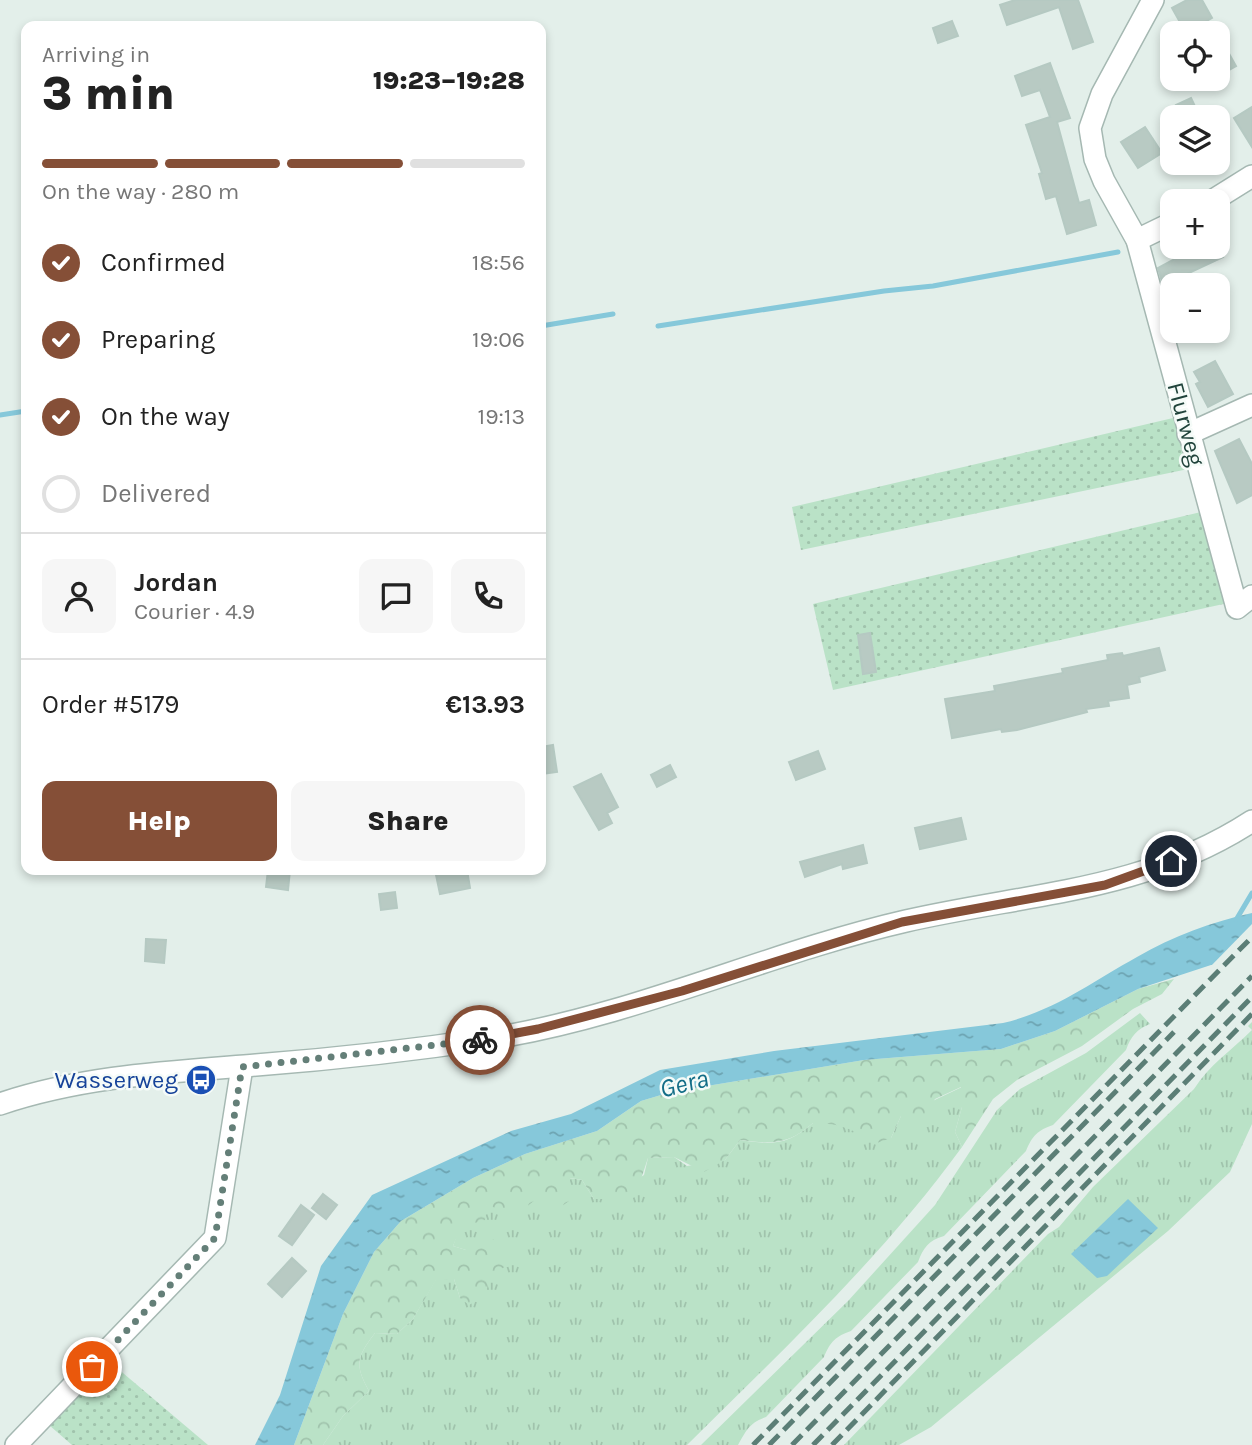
<!DOCTYPE html>
<meta charset="utf-8">
<style>
body{margin:0;font-family:Karla,sans-serif;background:#f6f6f6;color:#222;height:100vh;display:flex;flex-direction:column;font-size:26px;white-space:nowrap}
*{box-sizing:border-box;margin:0}
p{font-size:23px;color:#767676}
.icon{flex:none;width:38px;height:38px;fill:none;stroke:currentColor;stroke-width:2;stroke-linecap:round;stroke-linejoin:round}
.map{position:relative;flex:1;overflow:hidden}
.panel{position:absolute;left:21px;top:21px;width:525px;height:854px;display:flex;flex-direction:column;background:#fff;border-radius:14px;box-shadow:0 4px 10px #0003}
.panel>*{flex:none}
.buttons{position:absolute;left:1160px;top:21px;display:grid;gap:14px}
.buttons a{display:grid;place-items:center;width:70px;height:70px;border-radius:14px;background:#fff;box-shadow:0 4px 10px #0003;font-size:35px}
.pin{position:absolute;display:grid;place-items:center;width:60px;height:60px;color:#fff;margin:-30px;border:4px solid #fff;border-radius:50%;box-shadow:0 2px 7px #0007}
.courier{position:absolute;display:grid;place-items:center;width:70px;height:70px;margin:-35px;border:5px solid #854f37;border-radius:50%;background:#fff;color:#222;box-shadow:0 2px 9px #0007}
.head em{font-style:normal;font-weight:800}
.head div{display:flex;flex-direction:column-reverse}
.head{display:flex;align-items:center;justify-content:space-between;height:119px;padding:0 21px}
h1{font-size:46px;font-weight:800;line-height:52px}
.bar{display:grid;grid-template-columns:repeat(4,1fr);gap:10px 7px;align-content:center;height:84px;padding:0 21px}
.bar i{height:9px;border-radius:5px;background:#e0e0e0}
.bar .active{background:#854f37}
.bar p{grid-column:span 4}
.line{display:flex;align-items:center;gap:18px;padding:0 21px;border-top:2px solid #e0e0e0}
.line div{flex:1}
.round{display:grid;place-items:center;flex:none;width:74px;height:74px;border-radius:14px;background:#f6f6f6}
ol{padding:0 21px;list-style:none}
li{display:flex;align-items:center;gap:21px;height:77px}
li p{margin-inline-start:auto}
li .icon{padding:7px;border-radius:50%;background:#854f37;color:#fff;stroke-width:4}
li:last-child{color:#767676}
li i{width:38px;height:38px;border:4px solid #e0e0e0;border-radius:50%}
.cta{display:flex;gap:14px;margin-top:auto;padding:14px 21px}
.cta a{flex:1;height:80px;border-radius:14px;background:#854f37;color:#fff;font-size:28px;font-weight:800;line-height:80px;text-align:center}
.cta a+a{background:#f6f6f6;color:#222}
.map>svg:first-child{display:block}
.grass{fill:url(#grass-tufts)}
.forest{fill:url(#forest-crowns)}
.park{fill:url(#park-dots)}
.water{fill:url(#water-ripples)}
.pier{fill:#e3efea}
.lines{fill:none;stroke-linecap:round;stroke-linejoin:round}
.stream{stroke:#86c8da;stroke-width:5}
.building{fill:#b8cac3;stroke:#b5c9c2;stroke-width:2}
.minor-casing{stroke:#a5b8b2;stroke-width:24}
.minor{stroke:#fff;stroke-width:21}
.rail{stroke:#5b7e76;stroke-width:5;stroke-dasharray:14 7;stroke-linecap:butt}
.done{stroke:#647f78;stroke-width:7;stroke-dasharray:0 12.6}
.route{stroke:#854f37;stroke-width:9}
.labels{text-anchor:middle;stroke-width:5;stroke-linejoin:round;paint-order:stroke}
.street-label{font-size:24px;fill:#20433b;stroke:#f5fbf8}
.transit-label{font-size:24px;fill:#164399;stroke:#f5fbf8;text-anchor:end}
.water-label{font-size:26px;font-style:italic;fill:#136d87;stroke:#f5fbf8}
</style>
<div class="map">
<svg width="1252" height="1445" viewBox="0 0 1252 1445">
<defs>
<pattern id="grass-tufts" width="24" height="20" patternUnits="userSpaceOnUse" patternTransform="scale(1.75)"><rect width="24" height="20" fill="#bae2c7"/><path d="M3 7l-1-3M5 7V3M7 7l1-3M15 17l-1-3M17 17v-4M19 17l1-3" fill="none" stroke="#a0c3ac"/></pattern>
<pattern id="forest-crowns" width="20" height="18" patternUnits="userSpaceOnUse" patternTransform="scale(1.75)"><rect width="20" height="18" fill="#bae2c7"/><path d="M2 6a3 3 0 1 1 6 0M12 15a3 3 0 1 1 6 0" fill="none" stroke="#a0c3ac"/></pattern>
<pattern id="park-dots" width="8" height="8" patternUnits="userSpaceOnUse" patternTransform="scale(1.75)"><rect width="8" height="8" fill="#bae2c7"/><path d="M2 2h.1M6 6h.1" fill="none" stroke="#a0c3ac" stroke-width="1.8" stroke-linecap="round"/></pattern>
<pattern id="water-ripples" width="26" height="14" patternUnits="userSpaceOnUse" patternTransform="scale(1.75)"><rect width="26" height="14" fill="#86c8da"/><path d="M2 4q2-2 4 0t4 0M15 11q2-2 4 0t4 0" fill="none" stroke="#6da4b2"/></pattern>
</defs>
<rect width="100%" height="100%" fill="#e3efea"/>
<g class="grass">
<path d="M1140,1013L1150,1024C1137,1029 1131,1036 1126,1050L1053,1125C1038,1130 1032,1136 1026,1151L944,1236C929,1240 923,1248 918,1262L851,1331C836,1336 830,1342 824,1357L766,1417C749,1423 746,1431 738,1445H701L848,1301L935,1205L997,1110L1020,1089L1086,1053Z"/>
<path d="M1252,1022V1124L1230,1172L1168,1231L931,1427L899,1445H844L1048,1234L1059,1227L1093,1187L1194,1089C1209,1065 1232,1050 1252,1030L1248,1026Z"/>
<path d="M962,1087V1107L955,1132L962,1147C882,1257 783,1350 687,1445H323L343,1416L369,1391C354,1364 357,1357 375,1333L397,1334L413,1319L436,1279H454L460,1298L466,1250L453,1246L460,1226L487,1205L535,1200L569,1178L582,1180L594,1199H608L644,1175L648,1158L674,1157L687,1166L725,1160L740,1140C773,1145 788,1145 813,1123H837L891,1138L901,1116Z"/>
</g>
<path class="forest" d="M1174,979L1162,994L1133,1009L1082,1046L1017,1080L993,1099L962,1147L955,1132L962,1107L961,1087L935,1099L924,1117L901,1116L891,1138L874,1144C854,1129 839,1123 813,1123C788,1145 773,1144 740,1140L725,1160L704,1172L674,1157L648,1158L635,1197L620,1204L608,1199H594L582,1180L570,1178L569,1201L555,1211L535,1200L516,1215L487,1205L485,1220L461,1227L453,1246L466,1250L475,1240L493,1239L506,1247L508,1265L489,1276L486,1296L469,1305L460,1298L454,1279L436,1280L413,1319L397,1334L375,1333C357,1357 354,1364 369,1391L343,1416L323,1445H294L343,1314L374,1252L401,1221L473,1178L525,1154L597,1131L641,1101L671,1092L864,1060L1001,1049L1055,1031L1138,989Z"/>
<g class="park">
<polygon points="1173,418 1193,468 801,550 792,507"/>
<polygon points="1201,512 1228,603 833,690 813,604"/>
<polygon points="110,1362 208,1445 72,1445 49,1425"/>
</g>
<g class="water">
<path d="M1252,913V965H1211L1138,989L1055,1031L1001,1049L864,1060L671,1092L641,1101L597,1131L525,1154L473,1178L401,1221L374,1252L343,1314L294,1445H255L280,1395L321,1266L372,1195L511,1131L571,1114L660,1070L774,1051L1003,1023C1054,1011 1092,982 1137,957C1173,936 1212,922 1252,913Z"/>
<polygon points="1128,1199 1158,1228 1107,1276 1097,1278 1071,1254"/>
</g>
<polygon class="pier" points="1252,924 1252,968 1207,970"/>
<g class="lines">
<g class="stream">
<polyline points="541,326 613,314"/>
<polyline points="658,326 884,291 933,286 1118,252"/>
<polyline points="0,415 26,411"/>
<polyline points="1236,920 1252,893"/>
</g>
</g>
<g class="building">
<polygon points="1015,0 1078,0 1093,42 1073,49 1059,7 1007,25 1000,5"/>
<polygon points="1187,0 1202,0 1212,18 1186,33 1172,8"/>
<polygon points="952,21 958,36 938,43 933,28"/>
<polygon points="1227,50 1236,66 1218,76 1218,55"/>
<polygon points="1050,63 1070,118 1057,122 1079,203 1089,200 1096,225 1067,234 1056,196 1046,199 1039,174 1042,173 1026,125 1050,117 1040,90 1022,96 1015,76"/>
<polygon points="1191,98 1200,117 1182,117 1176,105"/>
<polygon points="1252,107 1252,147 1234,118"/>
<polygon points="1145,127 1162,153 1138,168 1121,142"/>
<polygon points="1197,247 1218,247 1223,257 1163,285 1158,268"/>
<polygon points="1215,361 1233,394 1208,407 1196,384 1200,382 1194,372"/>
<polygon points="1239,439 1252,464 1252,495 1237,503 1215,451"/>
<polygon points="870,633 876,672 863,674 858,635"/>
<polygon points="1159,648 1165,670 1139,677 1140,682 1127,685 1129,698 1108,701 1109,706 1086,709 1087,712 1017,730 1002,732 1001,729 952,738 945,699 995,691 994,686 1063,673 1062,669 1108,660 1107,655 1122,653 1123,656"/>
<polygon points="553,745 557,772 541,774 541,747"/>
<polygon points="818,751 825,769 796,780 789,762"/>
<polygon points="670,765 676,777 657,787 651,775"/>
<polygon points="601,774 618,807 607,813 612,823 599,830 574,787"/>
<polygon points="961,818 966,839 920,849 915,828"/>
<polygon points="863,845 867,863 843,869 842,864 805,877 800,862"/>
<polygon points="268,870 290,870 288,890 266,887"/>
<polygon points="435,870 467,870 470,888 440,894"/>
<polygon points="395,892 397,908 381,910 379,894"/>
<polygon points="146,939 166,940 164,963 145,961"/>
<polygon points="323,1194 337,1205 326,1219 312,1208"/>
<polygon points="301,1205 314,1215 292,1245 279,1236"/>
<polygon points="292,1258 306,1271 282,1297 268,1284"/>
</g>
<g class="lines">
<g class="minor-casing">
<g id="minor">
<polyline points="1153,0 1102,94 1090,128 1095,159 1104,181 1137,240 1237,608 1252,596"/>
<polyline points="1212,201 1252,176"/>
<polyline points="1137,240 1172,223"/>
<polyline points="1188,434 1252,405"/>
<path d="M0,1104C83,1076 169,1072 256,1065C335,1059 415,1050 494,1038C636,1015 767,953 906,921C1028,893 1143,892 1252,821"/>
<polyline points="16,1445 215,1238 242,1067"/>
</g>
</g>
<use href="#minor" class="minor"/>
<g class="rail">
<polyline points="753,1445 1252,937"/>
<polyline points="769,1445 1174,1032"/>
<polyline points="792,1445 1252,976"/>
<polyline points="813,1445 1252,997"/>
<polyline points="832,1445 1252,1014"/>
</g>
</g>
<g class="lines">
<polyline class="done" points="92,1367 215,1238 242,1067 480,1040"/>
<polyline class="route" points="480,1040 538,1029 682,991 902,922 1105,885 1171,861"/>
</g>
<defs>
<g id="bus-disc" transform="scale(1.575)"><circle r="9.5" fill="#1a4fb4" stroke="#f5fbf8"/><path d="M-5-6H5V4H4V6H2V4H-2V6H-4V4H-5ZM-3.5-4V0h7V-4ZM-3.5 1.2v1.5H-2V1.2ZM2 1.2v1.5H3.5V1.2Z" fill="#fff"/></g>
</defs>
<g fill-rule="evenodd">
<use href="#bus-disc" x="201" y="1080"/>
</g>
<g class="labels">
<g class="street-label">
<text transform="translate(1186 424) rotate(75)" y="8">Flurweg</text>
</g>
<g class="transit-label">
<text x="178" y="1088">Wasserweg</text>
</g>
<g class="water-label">
<text transform="translate(684 1083) rotate(-14)" y="9">Gera</text>
</g>
</g>
</svg>
<div class="buttons">
<a><svg class="icon" aria-label="locate" viewBox="0 0 24 24"><circle cx="12" cy="12" r="6"/><path d="M12 2v4M12 18v4M2 12h4M18 12h4"/></svg></a>
<a><svg class="icon" aria-label="layers" viewBox="0 0 24 24"><path d="M12 4l9 5-9 5-9-5zM3 14l9 5 9-5"/></svg></a>
<a>+</a>
<a>−</a>
</div>
<div class="pin" style="left:92px;top:1367px;background:#ea580c"><svg class="icon" aria-label="bag" viewBox="0 0 24 24"><path d="M5 8h14l-1 12H6zM9 8a3 3 0 0 1 6 0"/></svg></div>
<div class="pin" style="left:1171px;top:861px;background:#1f2937"><svg class="icon" aria-label="home" viewBox="0 0 24 24"><path d="M3 11l9-7 9 7M6 9v11h12V9"/></svg></div>
<div class="courier" style="left:480px;top:1040px"><svg class="icon" aria-label="bike" viewBox="0 0 24 24"><circle cx="6" cy="16" r="4"/><circle cx="18" cy="16" r="4"/><path d="M6 16l4-8h5l3 8M10 8l3 8H6M13 5h3"/></svg></div>
<section class="panel">
<div class="head"><div><h1>3 min</h1><p>Arriving in</p></div><em>19:23–19:28</em></div>
<div class="bar"><i class="active"></i><i class="active"></i><i class="active"></i><i></i><p>On the way · 280 m</p></div>
<ol>
<li><svg class="icon" aria-label="check" viewBox="0 0 24 24"><path d="M5 12l5 5 9-10"/></svg>Confirmed<p>18:56</p></li>
<li><svg class="icon" aria-label="check" viewBox="0 0 24 24"><path d="M5 12l5 5 9-10"/></svg>Preparing<p>19:06</p></li>
<li><svg class="icon" aria-label="check" viewBox="0 0 24 24"><path d="M5 12l5 5 9-10"/></svg>On the way<p>19:13</p></li>
<li><i></i>Delivered</li>
</ol>
<div class="line" style="height:126px"><a class="round"><svg class="icon" aria-label="person" viewBox="0 0 24 24"><circle cx="12" cy="8" r="4"/><path d="M4 21q1-7 8-7t8 7"/></svg></a><div><b>Jordan</b><p>Courier · 4.9</p></div><a class="round"><svg class="icon" aria-label="chat" viewBox="0 0 24 24"><path d="M4 5h16v11H9l-5 4z"/></svg></a><a class="round"><svg class="icon" aria-label="phone" viewBox="0 0 24 24"><path d="M5 4h4l2 5-3 2q2 4 5 5l2-3 5 2v4C11 20 4 13 5 4z"/></svg></a></div>
<div class="line" style="height:91px"><div>Order #5179</div><b>€13.93</b></div>
<div class="cta"><a>Help</a><a>Share</a></div>
</section>
</div>
